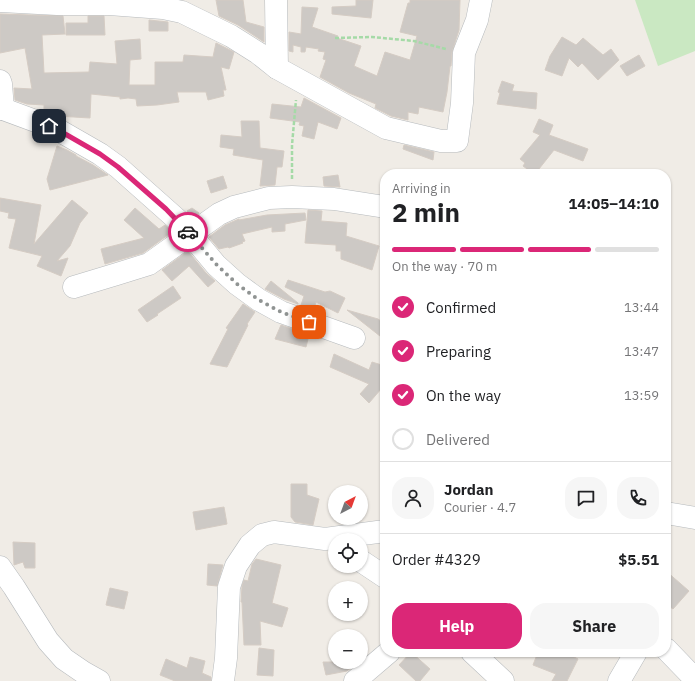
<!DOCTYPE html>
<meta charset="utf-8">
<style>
body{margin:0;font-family:"IBM Plex Sans",sans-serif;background:#f6f6f6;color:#202124;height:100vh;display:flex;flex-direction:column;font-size:15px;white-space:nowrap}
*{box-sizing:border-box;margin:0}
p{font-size:13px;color:#757577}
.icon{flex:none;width:22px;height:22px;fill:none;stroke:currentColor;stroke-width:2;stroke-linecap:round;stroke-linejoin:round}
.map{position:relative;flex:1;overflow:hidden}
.side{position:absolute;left:380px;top:169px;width:291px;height:488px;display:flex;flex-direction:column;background:#fff;border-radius:16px;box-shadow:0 1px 3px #0004}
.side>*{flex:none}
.needle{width:26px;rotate:41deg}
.fabs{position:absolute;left:328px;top:485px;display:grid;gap:8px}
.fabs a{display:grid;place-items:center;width:40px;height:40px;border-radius:50%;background:#fff;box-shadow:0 1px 3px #0004;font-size:20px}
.pin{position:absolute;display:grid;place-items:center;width:34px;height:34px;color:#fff;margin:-17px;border-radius:8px;box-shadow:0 2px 6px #0006}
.courier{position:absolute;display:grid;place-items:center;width:40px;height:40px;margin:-20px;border:3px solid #db2777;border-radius:50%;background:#fff;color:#222;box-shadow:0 1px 5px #0007}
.overview em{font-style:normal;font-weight:700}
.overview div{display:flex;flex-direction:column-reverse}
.overview{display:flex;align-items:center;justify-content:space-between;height:68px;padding:0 12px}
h1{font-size:26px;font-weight:700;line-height:30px}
.bar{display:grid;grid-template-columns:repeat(4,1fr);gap:6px 4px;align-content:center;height:48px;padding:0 12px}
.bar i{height:5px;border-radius:3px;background:#e0e0e0}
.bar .on{background:#db2777}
.bar p{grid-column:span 4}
.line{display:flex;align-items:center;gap:10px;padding:0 12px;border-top:1px solid #e0e0e0}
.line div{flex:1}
.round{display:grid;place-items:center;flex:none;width:42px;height:42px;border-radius:16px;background:#f6f6f6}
ol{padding:0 12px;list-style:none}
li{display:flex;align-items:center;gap:12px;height:44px}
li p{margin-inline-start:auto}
li .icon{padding:4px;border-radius:50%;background:#db2777;color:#fff;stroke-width:4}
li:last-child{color:#757577}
li i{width:22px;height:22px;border:2px solid #e0e0e0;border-radius:50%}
.action{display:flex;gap:8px;margin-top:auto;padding:8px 12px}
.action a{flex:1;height:46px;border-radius:16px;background:#db2777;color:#fff;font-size:16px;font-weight:700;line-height:46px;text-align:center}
.action a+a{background:#f6f6f6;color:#202124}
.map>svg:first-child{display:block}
.green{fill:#cae8c2}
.building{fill:#cdc9c5;stroke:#d5ccc4}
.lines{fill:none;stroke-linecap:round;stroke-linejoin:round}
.minor-casing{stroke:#b6babd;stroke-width:23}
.path{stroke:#a5daa7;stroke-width:2.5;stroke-dasharray:4 2;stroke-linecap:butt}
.minor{stroke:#fff;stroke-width:22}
.done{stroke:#909493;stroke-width:4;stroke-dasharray:0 7.2}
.route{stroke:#db2777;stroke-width:5}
</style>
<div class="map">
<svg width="695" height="681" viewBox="0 0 695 681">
<rect width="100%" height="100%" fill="#f0ece6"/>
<polygon class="green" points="635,0 695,0 695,51 658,66"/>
<g class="building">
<polygon points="216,0 243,0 246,22 264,27 264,42 238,25 219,16"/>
<polygon points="356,0 373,0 371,18 332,14 332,7 356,6"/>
<polygon points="410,0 460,0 459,30 452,52 451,66 450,66 447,92 443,112 419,107 418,114 408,112 408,120 391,116 375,108 376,104 349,93 320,77 326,60 323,59 325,52 318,51 319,49 306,47 305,52 301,52 301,47 293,45 293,52 289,51 289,32 301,34 302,7 318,8 312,27 338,36 337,38 361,46 354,66 377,76 385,52 410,60 417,36 400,32 408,3 410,3"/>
<polygon points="0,14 63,16 65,34 42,35 44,73 89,72 90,62 117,64 115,41 140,39 141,59 130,60 129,85 155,85 155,62 183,62 184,55 213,57 216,43 234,52 229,69 221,67 226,90 223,90 224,96 208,100 206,92 177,92 179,102 157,105 137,106 136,99 128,98 120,99 120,97 91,94 90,118 57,116 44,111 44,105 27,104 15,100 14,88 32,89 25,48 0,53"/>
<polygon points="88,16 104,16 105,35 66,35 66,23 88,23"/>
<polygon points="149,20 168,22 168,31 149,31"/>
<polygon points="562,37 576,45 583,38 603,55 611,49 619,60 598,80 582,63 578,67 569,58 562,76 545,70 550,56"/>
<polygon points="639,55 645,66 627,76 620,66"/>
<polygon points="502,81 514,85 512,91 537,93 536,109 497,104 500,93 498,92"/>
<polygon points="304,98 341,118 337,129 318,122 314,139 302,136 304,126 299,125 300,122 270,118 272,104 301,107"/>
<polygon points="539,119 553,125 549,135 588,149 583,161 554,150 535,174 534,174 523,166 525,163 520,159 540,135 533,132"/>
<polygon points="241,121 259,121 260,148 284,151 282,167 277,167 275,185 260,186 263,160 233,155 234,149 220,147 221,135 242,137"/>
<polygon points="404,145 434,152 433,160 403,149"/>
<polygon points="57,146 67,150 76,155 76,156 93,165 108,175 50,190 47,179"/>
<polygon points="338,175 340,187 324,186 323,177"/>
<polygon points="223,176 227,188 211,193 207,181"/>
<polygon points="0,198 41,205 34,244 72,200 88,213 80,223 70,246 57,261 68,258 61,276 37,266 42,256 9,248 16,219 8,218 9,213 0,211"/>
<polygon points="135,208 159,229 165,225 172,232 143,253 105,264 101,249 144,238 124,220"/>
<polygon points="192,208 199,213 193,217 187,211"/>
<polygon points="308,210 322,211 321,221 347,223 346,236 379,246 372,270 341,259 341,251 336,251 336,245 305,243"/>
<polygon points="305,213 306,220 285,224 285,231 272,232 272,227 242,234 245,241 242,242 243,243 229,248 228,247 219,249 209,237 225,225 239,219 239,220 267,215"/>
<polygon points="188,251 206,273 215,281 208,287 189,266 172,281 162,270"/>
<polygon points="288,280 325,292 330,291 345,298 338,313 316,302 314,309 301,305 304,296 285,287"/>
<polygon points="271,281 298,303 298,304 284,299 265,289"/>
<polygon points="173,286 181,298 157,314 158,315 147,322 138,310"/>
<polygon points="243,304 255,312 247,324 248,325 227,367 210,364 228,329 226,328"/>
<polygon points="347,310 378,319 385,324 385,340"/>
<polygon points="281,325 309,335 306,347 275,339"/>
<polygon points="334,354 369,370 372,362 385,366 385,378 383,387 382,389 381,389 369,403 360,394 369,384 330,367"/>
<polygon points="291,484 307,484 307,495 319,499 313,525 295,522 291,517"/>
<polygon points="224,507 227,524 196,530 193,512"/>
<polygon points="13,542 35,543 35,568 25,568 23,562 14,565"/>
<polygon points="256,559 281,565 272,603 288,608 282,627 260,621 261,645 244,645 242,602 241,602 242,586 244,580 248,581 252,564"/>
<polygon points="208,564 223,565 217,586 207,585"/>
<polygon points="666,571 689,591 673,609 666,604"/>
<polygon points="110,588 128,592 124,609 106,605"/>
<polygon points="259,648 274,650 273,676 257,675"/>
<polygon points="411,652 430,669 420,681 416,681 399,665"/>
<polygon points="538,652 564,652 578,659 567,681 552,681 556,674 533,665"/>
<polygon points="190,657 205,661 202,673 211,677 211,681 175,681 160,675 166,659 187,668"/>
<polygon points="323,662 358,662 347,671 326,675"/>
</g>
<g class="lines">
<g class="minor-casing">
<g id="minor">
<polyline points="276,0 277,68"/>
<polyline points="0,1 57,4 109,4 163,8 182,12 231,36 258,53 277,68 386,128 441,141 457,141 462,103 464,53 477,20 481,0"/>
<polyline points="0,81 1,84 3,109"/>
<polyline points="0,109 3,109 49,126 60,131 100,154 118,167 181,223 216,265 237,284 259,300 281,312 354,338"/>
<polyline points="74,287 117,274 149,264 219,214 234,207 269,198 292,197 334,199 385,207"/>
<polyline points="666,513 695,518"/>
<polyline points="361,561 385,577"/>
<polyline points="0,567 14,587 48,641 64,659 83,672 99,681"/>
<polyline points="666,649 695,679"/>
<polyline points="472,652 503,681"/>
<polyline points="223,681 226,658 229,587 236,566 250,545 262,535 274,532 325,539 385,531"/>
<polyline points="355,681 389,652"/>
<polyline points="619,681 636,652"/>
</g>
</g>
<g class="path">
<polyline points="335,38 372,37 414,41 446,49"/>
<polyline points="292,179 292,145 296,100"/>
</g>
<use href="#minor" class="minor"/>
</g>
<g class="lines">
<polyline class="done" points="188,232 216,264 237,284 259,300 281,312 309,322"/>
<polyline class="route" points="49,126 60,131 100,154 118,167 166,209 188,232"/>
</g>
</svg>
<div class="fabs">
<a><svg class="needle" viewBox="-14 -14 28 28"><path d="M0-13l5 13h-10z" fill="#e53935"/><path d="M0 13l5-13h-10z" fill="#757577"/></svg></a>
<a><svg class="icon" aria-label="locate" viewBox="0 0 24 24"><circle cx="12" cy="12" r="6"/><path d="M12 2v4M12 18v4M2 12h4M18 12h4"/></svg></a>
<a>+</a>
<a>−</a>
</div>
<div class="pin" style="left:309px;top:322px;background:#ea580c"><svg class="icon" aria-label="bag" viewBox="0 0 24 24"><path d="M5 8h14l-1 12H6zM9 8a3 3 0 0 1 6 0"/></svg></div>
<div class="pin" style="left:49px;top:126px;background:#1f2937"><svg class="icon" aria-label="home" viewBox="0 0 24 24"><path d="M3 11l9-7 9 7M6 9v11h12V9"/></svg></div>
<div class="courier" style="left:188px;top:232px"><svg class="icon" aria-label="car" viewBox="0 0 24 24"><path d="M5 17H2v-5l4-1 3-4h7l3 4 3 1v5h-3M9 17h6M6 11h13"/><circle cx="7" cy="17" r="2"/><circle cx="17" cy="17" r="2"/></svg></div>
<section class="side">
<div class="overview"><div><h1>2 min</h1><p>Arriving in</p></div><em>14:05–14:10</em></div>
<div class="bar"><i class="on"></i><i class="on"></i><i class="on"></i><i></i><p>On the way · 70 m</p></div>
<ol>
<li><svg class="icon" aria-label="check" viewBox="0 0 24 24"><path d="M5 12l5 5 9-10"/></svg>Confirmed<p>13:44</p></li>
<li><svg class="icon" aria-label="check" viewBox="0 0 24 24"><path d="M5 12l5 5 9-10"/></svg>Preparing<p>13:47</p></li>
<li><svg class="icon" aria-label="check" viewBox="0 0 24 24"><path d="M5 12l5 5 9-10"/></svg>On the way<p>13:59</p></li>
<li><i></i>Delivered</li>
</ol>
<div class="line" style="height:72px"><a class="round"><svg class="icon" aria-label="person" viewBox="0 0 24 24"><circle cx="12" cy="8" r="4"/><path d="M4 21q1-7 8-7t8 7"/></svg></a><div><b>Jordan</b><p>Courier · 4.7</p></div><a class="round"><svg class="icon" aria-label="chat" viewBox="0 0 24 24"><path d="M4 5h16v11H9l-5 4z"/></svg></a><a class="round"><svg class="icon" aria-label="phone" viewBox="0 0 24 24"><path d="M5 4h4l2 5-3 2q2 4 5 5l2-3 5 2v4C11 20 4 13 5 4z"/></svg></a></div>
<div class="line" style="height:52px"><div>Order #4329</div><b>$5.51</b></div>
<div class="action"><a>Help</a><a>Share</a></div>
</section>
</div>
